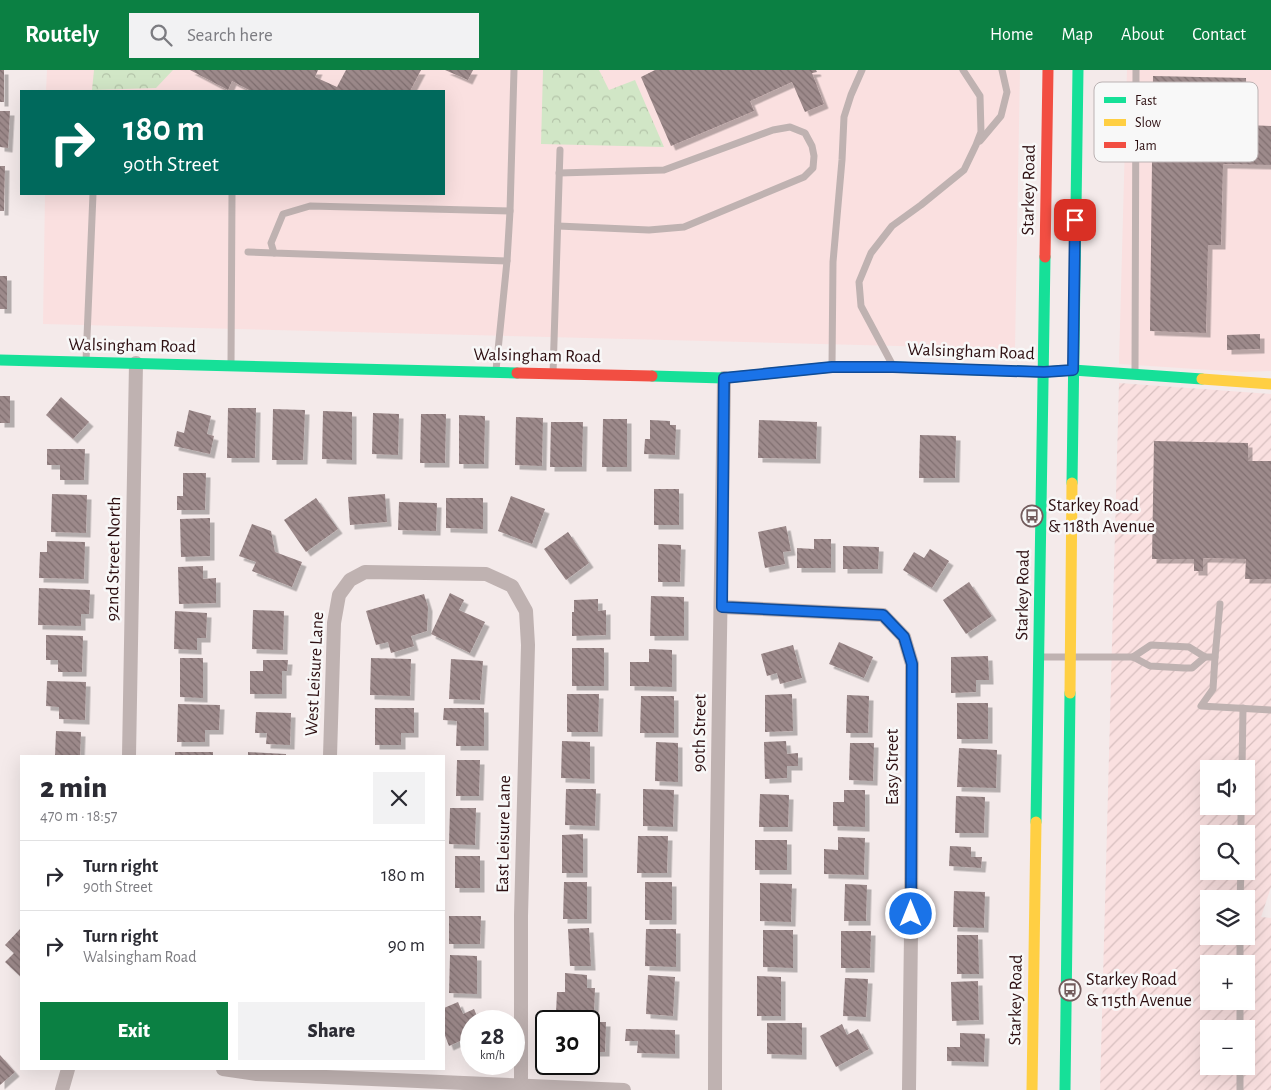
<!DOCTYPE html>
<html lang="en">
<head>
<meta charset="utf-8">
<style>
	body { margin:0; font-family:"Alegreya Sans",sans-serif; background:#f2f2f3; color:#2b2b33; height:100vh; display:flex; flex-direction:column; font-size:19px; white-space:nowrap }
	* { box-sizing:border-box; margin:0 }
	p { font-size:16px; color:#7c7c81 }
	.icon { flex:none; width:28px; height:28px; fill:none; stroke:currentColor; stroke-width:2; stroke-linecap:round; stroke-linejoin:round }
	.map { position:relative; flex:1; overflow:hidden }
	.panel { position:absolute; left:20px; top:685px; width:425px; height:315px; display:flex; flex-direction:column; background:#fff; border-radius:0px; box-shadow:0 5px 20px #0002 }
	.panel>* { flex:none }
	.guide { position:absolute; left:20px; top:20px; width:425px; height:105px; border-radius:0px; box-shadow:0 5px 20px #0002; background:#00695c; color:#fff; overflow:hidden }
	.controls { position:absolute; left:1200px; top:690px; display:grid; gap:10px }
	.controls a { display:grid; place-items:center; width:55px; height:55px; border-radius:0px; background:#fff; box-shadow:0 5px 20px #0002; font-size:25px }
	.speed { position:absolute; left:460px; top:940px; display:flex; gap:10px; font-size:25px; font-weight:700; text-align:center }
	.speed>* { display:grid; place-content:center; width:65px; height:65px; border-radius:50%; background:#fff; box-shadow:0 5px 20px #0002; line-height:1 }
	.speed small { font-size:12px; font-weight:400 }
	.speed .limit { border:2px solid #111; border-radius:8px; background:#fff; color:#111 }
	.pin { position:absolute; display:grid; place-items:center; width:42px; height:42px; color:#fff; margin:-21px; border-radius:10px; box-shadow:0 2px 8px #0006 }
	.me { position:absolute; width:55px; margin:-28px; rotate:0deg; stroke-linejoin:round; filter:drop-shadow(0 0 4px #0008) }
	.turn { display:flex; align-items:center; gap:18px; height:105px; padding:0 20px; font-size:22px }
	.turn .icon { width:65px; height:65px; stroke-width:2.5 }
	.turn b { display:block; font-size:35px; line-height:42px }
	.round { display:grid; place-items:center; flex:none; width:52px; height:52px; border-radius:0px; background:#f2f2f3 }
	.head { display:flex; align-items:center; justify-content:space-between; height:85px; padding:0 20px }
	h1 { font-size:30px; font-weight:800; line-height:38px }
	.cta { display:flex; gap:10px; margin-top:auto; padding:10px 20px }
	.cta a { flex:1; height:58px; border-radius:0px; background:#0b8043; color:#fff; font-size:20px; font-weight:800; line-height:58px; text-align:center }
	.cta a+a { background:#f2f2f3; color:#2b2b33 }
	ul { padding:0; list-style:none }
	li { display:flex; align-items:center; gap:15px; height:70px; padding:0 20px; border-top:1px solid #e1e1e2 }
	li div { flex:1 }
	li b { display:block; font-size:19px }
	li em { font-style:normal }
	header { display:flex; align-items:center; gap:30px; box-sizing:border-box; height:70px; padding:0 25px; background:#0b8043; color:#fff }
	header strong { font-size:24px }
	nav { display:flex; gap:28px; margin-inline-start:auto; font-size:18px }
	.search { width:350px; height:45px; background:#f2f2f3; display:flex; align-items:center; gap:12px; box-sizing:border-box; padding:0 18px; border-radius:0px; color:#7c7c81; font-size:19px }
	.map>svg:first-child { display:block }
</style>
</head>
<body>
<header>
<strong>Routely</strong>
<div class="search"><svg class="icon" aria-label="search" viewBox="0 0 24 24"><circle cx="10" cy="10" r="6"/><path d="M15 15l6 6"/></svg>Search here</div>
<nav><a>Home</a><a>Map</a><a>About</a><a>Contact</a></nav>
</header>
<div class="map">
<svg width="1271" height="1020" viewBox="0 0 1271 1020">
	<defs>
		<pattern id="industrial-furrows" width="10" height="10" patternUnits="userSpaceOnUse" patternTransform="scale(1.25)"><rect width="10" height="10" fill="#fae0e0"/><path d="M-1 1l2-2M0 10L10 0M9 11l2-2" fill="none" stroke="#d7bfbf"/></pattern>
		<pattern id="forest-crowns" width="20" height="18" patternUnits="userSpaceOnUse" patternTransform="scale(1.25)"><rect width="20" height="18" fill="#d1e6c6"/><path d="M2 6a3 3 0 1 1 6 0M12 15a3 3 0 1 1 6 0" fill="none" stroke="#b4c4a9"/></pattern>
		<pattern id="building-back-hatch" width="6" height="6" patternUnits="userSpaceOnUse" patternTransform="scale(1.25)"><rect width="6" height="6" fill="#9d8a8b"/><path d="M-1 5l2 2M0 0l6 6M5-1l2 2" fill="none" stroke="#806f70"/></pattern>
		<filter id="shadow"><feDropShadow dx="4.5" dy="4.5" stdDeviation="0" flood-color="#0004"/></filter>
	</defs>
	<rect width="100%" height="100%" fill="#f4eaea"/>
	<g fill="#fae0e0">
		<path d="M47,0H1020L1015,279L43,254L45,124H444V21H46Z"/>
		<path d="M1127,0H1271V301L1241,302L1119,294Z"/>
	</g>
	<path fill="url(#industrial-furrows)" fill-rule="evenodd" d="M1119,313L1271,324V817L1261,847L1271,848V1020H1100ZM1209,699H1246V736H1209ZM1209,764H1246V801H1209ZM1209,829H1246V866H1209ZM1209,894H1246V931H1209ZM1209,959H1246V996H1209Z"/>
	<g fill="url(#forest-crowns)">
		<path d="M94,0H173L156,18L92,20Z"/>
		<path d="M543,0H599L609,20L635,10L664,77L541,74Z"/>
	</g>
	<g fill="url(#building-back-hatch)" filter="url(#shadow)">
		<rect x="0" y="0" width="4" height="32"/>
		<path d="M190,0H318L315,7L337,17L346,0H421L410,21L395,20V21H251L232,11L228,20Z"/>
		<path d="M445,0H473L468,10Z"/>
		<path d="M655,0H816L817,2L812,3L824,34L805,42L792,12L750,31L754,41L671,76L641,7Z"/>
		<path d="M1153,6L1246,8L1247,55L1271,56V95L1223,94L1221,175H1208L1206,263L1150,261Z"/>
		<path d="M0,41H10L8,78L0,77Z"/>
		<path d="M0,96H5L4,141H0Z"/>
		<rect x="0" y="206" width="7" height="33"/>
		<path d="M1260,264V279L1227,280V265Z"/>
		<rect x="0" y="326" width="10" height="27"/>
		<path d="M61,327L89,352L73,369L46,345Z"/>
		<path d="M228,338H256L255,388H227Z"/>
		<path d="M273,339L305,340L303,390H272Z"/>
		<path d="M189,340L211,346L207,364L214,366L210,384L174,376L177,361L184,363Z"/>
		<path d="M323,341L352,342V390L322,389Z"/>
		<path d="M373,343L399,344L398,385L372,384Z"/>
		<path d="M421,344H446L445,393H420Z"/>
		<path d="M459,345L485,346L484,394H459Z"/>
		<path d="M516,347L543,348L542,396L515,395Z"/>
		<path d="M603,349H627V397H602Z"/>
		<path d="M650,350L670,351V355H676L675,385L644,384L645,369H650Z"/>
		<path d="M759,350L817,352L816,389L758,388Z"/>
		<path d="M551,352H583L582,397H550Z"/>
		<path d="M920,365L956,366L955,408H919Z"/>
		<path d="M1154,371L1248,373V391H1271V509H1245L1246,489L1203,488V501H1194V489H1152Z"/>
		<path d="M47,379H85L84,410H60V395H47Z"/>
		<path d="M183,403H206L205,440H177V426H183Z"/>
		<rect x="654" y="419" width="25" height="36"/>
		<path d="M52,424L87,425L86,463L51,462Z"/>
		<path d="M385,424L387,452L350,455L348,427Z"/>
		<path d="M511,426L545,439L532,474L498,461Z"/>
		<path d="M316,428L338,459L306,482L284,450Z"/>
		<path d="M446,428H483V459L446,458Z"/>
		<path d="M399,432L437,433L436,461L398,460Z"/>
		<path d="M210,448V486L181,487L180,449Z"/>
		<path d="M252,454L271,461L275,482L302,492L292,517L252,501L256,492L239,486Z"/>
		<path d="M786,456L791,481L783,482L785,494L765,498L758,462Z"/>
		<path d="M568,462L589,493L566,510L544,479Z"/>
		<path d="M814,469H831V498H797V478L814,479Z"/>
		<path d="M47,471L85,472L84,509L39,508L40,482H47Z"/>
		<path d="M658,474L681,475L680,512H658Z"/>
		<path d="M843,476L879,477L878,499H843Z"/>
		<path d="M930,479L949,491L932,518L903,500L914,482L924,488Z"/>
		<path d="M203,496V509L216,508V533L179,534L178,497Z"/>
		<path d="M969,512L992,546L966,564L943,530Z"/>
		<path d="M39,518L90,520L89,544H81V556L38,555Z"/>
		<path d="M450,523L464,530L459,540L485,552L470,583L431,564Z"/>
		<path d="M424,524L428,537L427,561L411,566L414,576L391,583L388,572L376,575L366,541Z"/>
		<path d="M651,526L684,527V566H650Z"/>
		<path d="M598,529V541L606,540V565L572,566V542H574V530Z"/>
		<path d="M253,540L284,541L283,580L252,579Z"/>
		<path d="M175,541L207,543L206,568H197V580L174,579Z"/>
		<path d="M46,565L83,566L82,602H58V590H46Z"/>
		<path d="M839,572L873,587L864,608L829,594Z"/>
		<path d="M793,575L802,608L780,614L777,603L767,606L761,584Z"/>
		<rect x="572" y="578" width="32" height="38"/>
		<path d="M649,579L672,580V617L630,616V592H649Z"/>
		<path d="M988,586L989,610H976V622L951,623V587Z"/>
		<path d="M180,588H203V628L180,627Z"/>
		<path d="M371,588L411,589L410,626L370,625Z"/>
		<path d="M451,589L483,591L480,630L449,629Z"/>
		<path d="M263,590H288L287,601H282V624H250V601H263Z"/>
		<path d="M47,611L86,612L85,650L59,649V637L46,636Z"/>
		<path d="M567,624H599L598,662H567Z"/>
		<path d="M792,624L793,661L765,662V625Z"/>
		<path d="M847,625L869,626L868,663H846Z"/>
		<path d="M641,626H674V663H640Z"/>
		<rect x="957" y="633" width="31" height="36"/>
		<path d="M178,634L220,635L219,660H205V672H177Z"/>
		<path d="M375,638H414V663H401V675H375Z"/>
		<path d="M444,638H484V676H456L457,651L443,650Z"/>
		<path d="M256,642L291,643L290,675L266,674L267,663H255Z"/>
		<path d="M56,661L81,662L80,686H55Z"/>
		<path d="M562,671L590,672V709L561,708Z"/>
		<path d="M786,671L787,684L798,683V696H787V708L765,709L764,672Z"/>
		<path d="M656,672L678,673V712L655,711Z"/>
		<path d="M850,673H874L873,711L849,710Z"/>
		<path d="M959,678L997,680L996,718L957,717Z"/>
		<rect x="175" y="682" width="38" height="4"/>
		<path d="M248,682L286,684V686H248Z"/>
		<path d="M457,690H480L479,726H456Z"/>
		<path d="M566,719H596L595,756L565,755Z"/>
		<path d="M643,719L674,720L673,757L643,756Z"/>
		<path d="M844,720H865V757L833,756V732H844Z"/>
		<path d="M760,724L789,725L788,757H759Z"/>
		<path d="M956,726L985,727L984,763H955Z"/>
		<path d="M450,738H476L475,775L449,774Z"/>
		<path d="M583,764V803H562V765Z"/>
		<path d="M638,766H668L667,803H637Z"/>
		<path d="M838,767L865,768L864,805L824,804V779L838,780Z"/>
		<rect x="755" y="770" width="32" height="30"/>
		<path d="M950,776L971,777V787H982L981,798L949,796Z"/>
		<rect x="455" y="786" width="25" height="32"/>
		<path d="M564,812H587V849H563Z"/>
		<rect x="645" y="812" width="27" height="38"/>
		<path d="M760,813L792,814L791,852L760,851Z"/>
		<path d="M845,814L867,815L866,851H844Z"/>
		<path d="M954,821L985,822L984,858L953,857Z"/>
		<path d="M449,846H481L480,874H449Z"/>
		<path d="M21,858V907L5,892L14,883L5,875Z"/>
		<path d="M589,858L591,896H570L568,859Z"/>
		<path d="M646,859H676V897L645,896Z"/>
		<path d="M763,860H793V898L763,897Z"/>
		<path d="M841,861H871L870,898H841Z"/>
		<path d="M957,865H978L979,904H957Z"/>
		<path d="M450,885L477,886V924L449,923Z"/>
		<path d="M565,903L587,905V918H595L594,943H556L557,922H565Z"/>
		<path d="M648,905L675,907L673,946L646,944Z"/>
		<path d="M757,906L781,907V946H757Z"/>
		<path d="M845,908L868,909L866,947L843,946Z"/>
		<path d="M978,911L979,950L952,951L951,912Z"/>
		<path d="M458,932L463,944L474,939L479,951H471V966L449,976L444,963V938Z"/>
		<path d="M589,952H606L605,982H589Z"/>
		<path d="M767,953H802V985L767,984Z"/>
		<path d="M842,954L847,965L858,959L869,979L836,997L820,966Z"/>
		<path d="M626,959L675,960V984L637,983L638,971H625Z"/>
		<path d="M960,963L985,964L984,992L947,991V977H960Z"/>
		<path d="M0,985L15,1002L0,1015Z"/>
	</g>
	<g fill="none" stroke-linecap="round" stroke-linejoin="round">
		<g stroke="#bfb2b1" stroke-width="7">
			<path d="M980,71L1001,46L1007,22L1002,0"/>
			<path d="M558,156L649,160L684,157L804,107L813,98L814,86L812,76L805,63L790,57L773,60L664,100L559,103"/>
			<path d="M248,182L274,183"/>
			<path d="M507,191L274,183L271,173L283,144L310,136L510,141"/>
			<path d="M86,291L93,124"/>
			<path d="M892,294L861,236L859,212L871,183L892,156L921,135L964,100L976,75L981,62L980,26L963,0"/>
			<path d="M231,295L232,124"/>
			<path d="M832,296L833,192L842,90L844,47L851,25L862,0"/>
			<path d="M496,300L507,191L510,141L514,0"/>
			<path d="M553,304L560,80"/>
			<path d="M1135,305L1136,0"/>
			<path d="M1040,587H1133L1150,596L1184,598H1192L1205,587"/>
			<path d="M1133,587L1151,575L1189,577L1205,587H1215L1213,619L1201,636L1271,640"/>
			<path d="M1215,587L1220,534"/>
			<path d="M1242,699L1243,638"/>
			<path d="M1241,764V736"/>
			<path d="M1240,829L1241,801"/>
			<path d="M1240,894V866"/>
			<path d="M1240,959V931"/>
			<path d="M1240,1020V996"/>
		</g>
		<g stroke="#bfb2b1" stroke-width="14">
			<path d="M722,537L883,545L904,567L912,594L911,863L909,1020"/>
			<path d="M129,686L136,293"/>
			<path d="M330,686L334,553L339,525L350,510L365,502L486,504L512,516L526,541L528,575L521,846V1016"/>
			<path d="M223,999L257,1004L624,1020"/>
			<path d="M62,1020L68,999"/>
			<path d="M715,1020C715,783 721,545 724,308"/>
		</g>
		<g stroke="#16e098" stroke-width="11">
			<path d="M0,290L517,303"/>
			<path d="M652,306L724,308L832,297H893L1044,302L1073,300L1202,309"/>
			<path d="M1072,413L1078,0"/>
			<path d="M1036,752L1045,187"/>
			<path d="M1065,1020L1070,623"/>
		</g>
		<g stroke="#ffcf43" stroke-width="11">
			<path d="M1202,309L1271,314"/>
			<path d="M1070,623L1072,413"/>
			<path d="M1032,1020L1036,752"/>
		</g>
		<g stroke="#f24e42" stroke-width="11">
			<path d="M1045,187L1048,0"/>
			<path d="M517,303L652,306"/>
		</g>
	</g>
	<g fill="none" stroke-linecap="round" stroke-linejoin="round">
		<g stroke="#114b97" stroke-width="12">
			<path id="route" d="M911,844L912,594L904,567L883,545L722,537L724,308L832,297H893L1044,302L1073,300L1075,150"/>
		</g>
		<use href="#route" stroke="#1a73e8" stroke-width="9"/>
	</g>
	<defs>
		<g id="bus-ring" transform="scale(1.125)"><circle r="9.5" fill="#f8f8f8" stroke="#735c5d" stroke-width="1.5"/><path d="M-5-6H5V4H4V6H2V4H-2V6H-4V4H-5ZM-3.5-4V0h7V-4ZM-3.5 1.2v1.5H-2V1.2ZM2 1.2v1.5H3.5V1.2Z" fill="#735c5d"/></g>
	</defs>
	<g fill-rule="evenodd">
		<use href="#bus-ring" x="1032" y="446"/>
		<use href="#bus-ring" x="1070" y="920"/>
	</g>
	<g text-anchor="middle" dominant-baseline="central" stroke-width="5" stroke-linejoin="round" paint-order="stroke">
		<g font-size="18" fill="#2d0f11" stroke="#f8f8f8">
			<text transform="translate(1029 120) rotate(-89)">Starkey Road</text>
			<text transform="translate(132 276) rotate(1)">Walsingham Road</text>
			<text transform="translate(971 282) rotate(2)">Walsingham Road</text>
			<text transform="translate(537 286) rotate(1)">Walsingham Road</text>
			<text transform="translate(114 489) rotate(-89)">92nd Street North</text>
			<text transform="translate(1023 525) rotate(-89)">Starkey Road</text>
			<text transform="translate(315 604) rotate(-87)">West Leisure Lane</text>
			<text transform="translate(700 663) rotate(-89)">90th Street</text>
			<text transform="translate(893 697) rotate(-90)">Easy Street</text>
			<text transform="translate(504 764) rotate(-89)">East Leisure Lane</text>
			<text transform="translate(1016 930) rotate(-89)">Starkey Road</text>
		</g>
		<g font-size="18" fill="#2d0f11" stroke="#f8f8f8" text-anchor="start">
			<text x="1048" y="436">Starkey Road<tspan x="1048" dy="21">&amp; 118th Avenue</tspan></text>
			<text x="1086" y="910">Starkey Road<tspan x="1086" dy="21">&amp; 115th Avenue</tspan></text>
		</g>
	</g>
	<rect x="1094" y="12" width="164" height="80" rx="8" fill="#f8f8f8" stroke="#bbb2b3" stroke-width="1"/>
	<rect x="1104" y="27" width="22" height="6" fill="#16e098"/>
	<rect x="1104" y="49" width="22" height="7" fill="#ffcf43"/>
	<rect x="1104" y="72" width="22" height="6" fill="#f24e42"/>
	<g font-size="14" fill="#2d0f11">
		<text x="1135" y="35">Fast</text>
		<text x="1135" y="57">Slow</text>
		<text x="1135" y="80">Jam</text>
	</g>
</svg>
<div class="controls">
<a><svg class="icon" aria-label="sound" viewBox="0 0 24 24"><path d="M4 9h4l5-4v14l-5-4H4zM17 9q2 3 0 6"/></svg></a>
<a><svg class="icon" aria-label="search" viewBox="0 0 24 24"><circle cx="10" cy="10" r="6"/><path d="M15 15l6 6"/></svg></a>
<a><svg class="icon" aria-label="layers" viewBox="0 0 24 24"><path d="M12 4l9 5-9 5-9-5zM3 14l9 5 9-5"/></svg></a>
<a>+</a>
<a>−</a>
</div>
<div class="speed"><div>28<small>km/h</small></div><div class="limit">30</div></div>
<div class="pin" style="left:1075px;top:150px;background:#d93025"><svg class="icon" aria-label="arrive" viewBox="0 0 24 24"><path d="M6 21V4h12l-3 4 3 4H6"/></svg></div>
<svg class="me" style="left:911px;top:844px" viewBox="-20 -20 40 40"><circle r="17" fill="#1a73e8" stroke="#fff" stroke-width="3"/><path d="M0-11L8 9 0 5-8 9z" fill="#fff"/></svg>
<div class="guide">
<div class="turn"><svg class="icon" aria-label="right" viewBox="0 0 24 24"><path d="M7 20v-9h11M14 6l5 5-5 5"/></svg><div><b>180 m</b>90th Street</div></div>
</div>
<section class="panel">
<div class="head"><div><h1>2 min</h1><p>470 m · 18:57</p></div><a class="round"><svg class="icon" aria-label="close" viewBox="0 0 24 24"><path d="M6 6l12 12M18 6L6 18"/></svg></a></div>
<ul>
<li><svg class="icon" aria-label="right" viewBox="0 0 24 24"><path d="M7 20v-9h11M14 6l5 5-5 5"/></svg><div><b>Turn right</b><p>90th Street</p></div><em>180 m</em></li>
<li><svg class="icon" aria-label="right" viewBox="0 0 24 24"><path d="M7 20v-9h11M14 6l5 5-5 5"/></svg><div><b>Turn right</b><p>Walsingham Road</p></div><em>90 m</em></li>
</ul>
<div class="cta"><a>Exit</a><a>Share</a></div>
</section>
</div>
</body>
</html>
